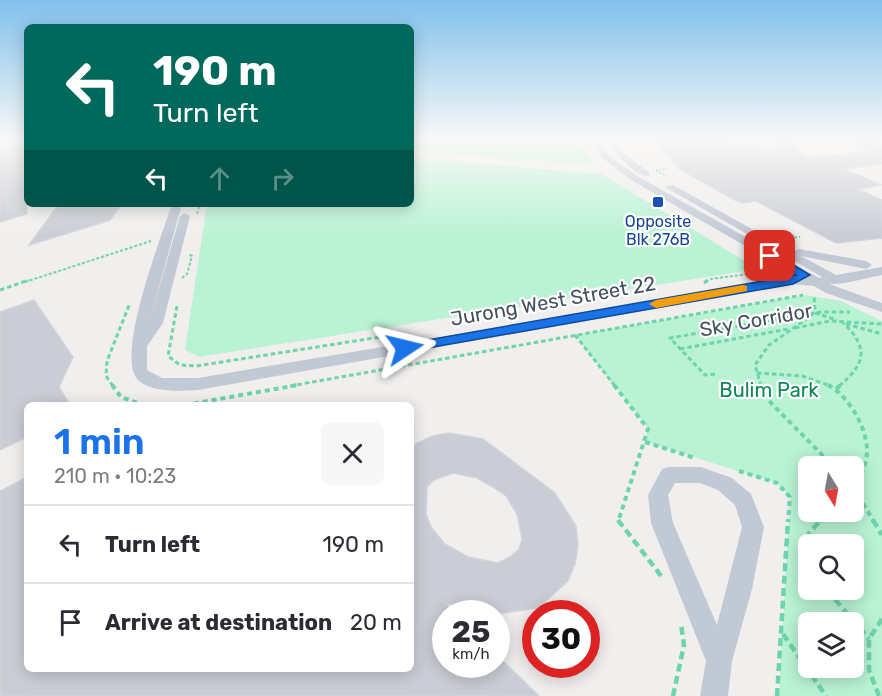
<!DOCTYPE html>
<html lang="en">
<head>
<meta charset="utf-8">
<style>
	body { margin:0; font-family:Rubik,sans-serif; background:#f7f7f7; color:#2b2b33; height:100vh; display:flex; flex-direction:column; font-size:22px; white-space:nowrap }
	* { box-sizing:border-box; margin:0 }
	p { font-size:20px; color:#7c7c81 }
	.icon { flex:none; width:33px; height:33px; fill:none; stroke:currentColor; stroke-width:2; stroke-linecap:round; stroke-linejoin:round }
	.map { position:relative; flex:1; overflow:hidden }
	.drawer { position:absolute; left:24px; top:402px; width:390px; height:270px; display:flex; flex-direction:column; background:#fff; border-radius:9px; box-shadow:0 3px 15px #0003 }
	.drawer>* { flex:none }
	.hud { position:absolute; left:24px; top:24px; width:390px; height:183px; border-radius:9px; box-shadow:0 3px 15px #0003; background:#00695c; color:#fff; overflow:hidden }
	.needle { width:39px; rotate:169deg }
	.fabs { position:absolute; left:798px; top:456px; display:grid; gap:12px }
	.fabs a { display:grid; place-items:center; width:66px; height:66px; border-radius:9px; background:#fff; box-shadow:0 3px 15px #0003; font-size:30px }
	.speed { position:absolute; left:432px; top:600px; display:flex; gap:12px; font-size:30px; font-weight:700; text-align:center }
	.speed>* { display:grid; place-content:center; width:78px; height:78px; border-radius:50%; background:#fff; box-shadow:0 3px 15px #0003; line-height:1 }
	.speed small { font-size:15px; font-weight:400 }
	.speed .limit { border:9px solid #d22; background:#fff; color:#111 }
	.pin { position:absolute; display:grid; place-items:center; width:51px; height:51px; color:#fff; margin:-26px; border-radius:12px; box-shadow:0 3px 9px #0006 }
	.me { position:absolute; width:66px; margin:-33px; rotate:80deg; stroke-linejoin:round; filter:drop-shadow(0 0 4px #0008) }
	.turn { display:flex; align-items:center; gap:21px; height:126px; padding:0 30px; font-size:27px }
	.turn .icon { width:78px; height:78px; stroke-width:2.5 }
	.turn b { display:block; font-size:42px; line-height:51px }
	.lanes { display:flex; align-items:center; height:57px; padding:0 30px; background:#0003; justify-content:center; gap:30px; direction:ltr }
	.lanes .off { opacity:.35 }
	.round { display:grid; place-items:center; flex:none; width:63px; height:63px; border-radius:9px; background:#f7f7f7 }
	.head { display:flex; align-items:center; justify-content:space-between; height:102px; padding:0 30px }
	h1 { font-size:36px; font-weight:600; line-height:45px; color:#1a73e8 }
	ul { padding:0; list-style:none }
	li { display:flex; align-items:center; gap:18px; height:78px; padding:0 30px; border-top:2px solid #e1e1e2 }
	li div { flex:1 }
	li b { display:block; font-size:22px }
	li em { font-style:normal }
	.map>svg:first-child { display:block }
</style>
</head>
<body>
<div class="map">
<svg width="882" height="696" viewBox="0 0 882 696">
	<rect width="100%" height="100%" fill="#f1efee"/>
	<g fill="#b9f3d4" fill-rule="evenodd">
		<path d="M411,139L576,141L595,165L411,151Z"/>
		<path d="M411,158L602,174L758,269L199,357L185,350L207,204H411Z"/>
		<path d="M806,295L841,301L882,321V696H779L790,497L777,483L645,442L648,429L575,335ZM854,466V512H808V466ZM854,544V590H808V544ZM854,622V668H808V622Z"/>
	</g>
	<g fill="#cacdd5" stroke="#d2d4db" stroke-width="1.5" fill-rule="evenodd">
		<path d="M654,139H726L729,148L780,150L773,139H790L804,158L872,151L842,139H882V164L844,169L882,185L858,189L882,200V238L836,243L756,201L743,203L735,200L679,169Z"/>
		<path d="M27,146V214L0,222V152Z"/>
		<path d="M59,204H122L110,220L29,245Z"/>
		<path d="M34,300L73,357L59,387L70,405H27V437L0,450V312Z"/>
		<path d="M449,433L483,439L555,493L576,526L578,545L575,564L568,581L538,608L496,614L446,603L456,614H446V664H496V654L539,696H0V491L27,477V669H411V446L433,436ZM453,473L477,478L493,487L506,496L517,514L522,539L519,549L510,557L498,563L468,557L445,544L431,527L426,514L427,487L434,480Z"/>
	</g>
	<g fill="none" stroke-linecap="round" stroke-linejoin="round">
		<g stroke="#6dd4ab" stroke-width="1.5" stroke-dasharray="2 1.5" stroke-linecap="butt">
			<path d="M559,139H572"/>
			<path d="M581,139L590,154"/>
			<path d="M738,146L758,148"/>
			<path d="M656,170L667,169"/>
			<path d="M656,171L669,177"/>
		</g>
		<g stroke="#6dd4ab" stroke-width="2" stroke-dasharray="3 2" stroke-linecap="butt">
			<path d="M197,214L200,204"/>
			<path d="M789,238L800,237"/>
			<path d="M182,278L187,274L192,256L188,254"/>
			<path d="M25,282L151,241"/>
			<path d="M706,282L710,279L757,273L762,266"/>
		</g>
		<g stroke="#6dd4ab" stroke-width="3" stroke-dasharray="4.5 3" stroke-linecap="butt">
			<path d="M704,283L708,280"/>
			<path d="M0,290L29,280"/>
			<path d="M177,306L168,356L180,365L196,366L393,335"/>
			<path d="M815,313L837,320"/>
			<path d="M846,324L882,334"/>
			<path d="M795,328L830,321L882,324"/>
			<path d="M575,335L615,386"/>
			<path d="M680,349L788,329"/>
			<path d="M757,373L802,376L831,386"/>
			<path d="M715,374L705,375L670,338L821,312H850"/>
			<path d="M113,386L106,376L107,361L130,303"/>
			<path d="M290,386L803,295"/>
			<path d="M761,386L755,365L769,345L811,316L815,310L814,295"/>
			<path d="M839,386C866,364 869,347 843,323"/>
		</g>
		<g stroke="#6dd4ab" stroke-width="4" stroke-dasharray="5 4" stroke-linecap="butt">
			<path d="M112,385L121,397L143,405"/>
			<path d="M614,385L648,429L618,522"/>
			<path d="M761,385L771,403L833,466"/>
			<path d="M828,385C849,396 868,429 867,453C866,466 860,478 854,489"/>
			<path d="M836,389L841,385"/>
			<path d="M185,405L298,385"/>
			<path d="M645,442L695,458"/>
			<path d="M739,471L777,483L790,497L788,522"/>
			<path d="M854,488L874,522"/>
			<path d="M820,522L829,512"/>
		</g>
		<g stroke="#6dd4ab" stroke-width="4.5" stroke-dasharray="8 4.5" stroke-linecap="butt">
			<path d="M618,520L662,577"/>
			<path d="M873,520L882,535"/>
			<path d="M808,552L809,533L821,520"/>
			<path d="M827,590L869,639"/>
			<path d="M783,634L826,696"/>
			<path d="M673,696L684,645L681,624"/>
			<path d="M777,696L788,520"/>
			<path d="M879,696L869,670V639L882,619"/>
		</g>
		<g fill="#c1c9d5" fill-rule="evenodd">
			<path d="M593,139H599L607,154L637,176L819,278L822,277L665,187L673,185L793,252L799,249L866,261L872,265L866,269L801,256L836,275L882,267V275C865,278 845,285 829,284L882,303V312L826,293L814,286L793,284L198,390C180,391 154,393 139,381C113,360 162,235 172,204H182L149,323L180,216L185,213L190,216L163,323L147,346V370L162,378H198L799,277L631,180L601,157Z"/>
			<path d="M609,139H615L623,153L649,172V176C634,177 613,151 609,139Z"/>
			<path d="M669,467H701L732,478L751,494L764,527L752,589L732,661L728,696H700L706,661L651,523L648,495L662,469ZM675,483H700L718,490L735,505L742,527L717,625L673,523L668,495Z"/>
		</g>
	</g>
	<linearGradient id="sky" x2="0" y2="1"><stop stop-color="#7fc0ed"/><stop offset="0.59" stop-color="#f9f8f7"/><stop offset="1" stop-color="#f9f8f7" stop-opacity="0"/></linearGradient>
	<rect width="882" height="236" fill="url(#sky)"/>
	<path fill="#1a73e8" stroke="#114b97" stroke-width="1.5" d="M766,253H774L810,275L793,284L405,352L398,348L405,344L796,275L766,258Z"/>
	<path fill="#f59e0b" d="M743,285L747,286V291L656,308L649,304L656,300Z"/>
	<rect fill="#1a4fb4" stroke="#fff" stroke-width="2" x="652" y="196" width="12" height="12" rx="3"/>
	<g text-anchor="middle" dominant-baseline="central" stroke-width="4.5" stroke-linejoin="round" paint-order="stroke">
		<g font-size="16" fill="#164399" stroke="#fff">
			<text x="658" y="221">Opposite<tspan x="658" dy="18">Blk 276B</tspan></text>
		</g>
		<g font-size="20" fill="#45505e" stroke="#fff">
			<text transform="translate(553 301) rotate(-10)">Jurong West Street 22</text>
			<text transform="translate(756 320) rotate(-10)">Sky Corridor</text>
		</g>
		<g font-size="20" fill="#0e8755" stroke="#fff">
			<text x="769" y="390">Bulim Park</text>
		</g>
	</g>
</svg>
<div class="fabs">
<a><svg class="needle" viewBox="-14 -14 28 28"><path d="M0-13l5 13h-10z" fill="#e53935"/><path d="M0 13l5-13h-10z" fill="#7c7c81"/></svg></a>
<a><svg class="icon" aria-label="search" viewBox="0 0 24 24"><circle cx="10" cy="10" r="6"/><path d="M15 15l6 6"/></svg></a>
<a><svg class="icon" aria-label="layers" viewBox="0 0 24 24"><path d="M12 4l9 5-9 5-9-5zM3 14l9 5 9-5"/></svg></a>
</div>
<div class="speed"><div>25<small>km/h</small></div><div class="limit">30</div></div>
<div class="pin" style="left:770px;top:256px;background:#d93025"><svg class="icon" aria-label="arrive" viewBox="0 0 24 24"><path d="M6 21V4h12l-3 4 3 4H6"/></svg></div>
<svg class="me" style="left:405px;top:348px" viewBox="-20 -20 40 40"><path d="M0-17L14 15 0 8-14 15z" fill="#1a73e8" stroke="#fff" stroke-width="4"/></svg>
<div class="hud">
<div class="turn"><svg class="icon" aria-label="left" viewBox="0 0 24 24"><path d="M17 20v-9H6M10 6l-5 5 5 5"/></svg><div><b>190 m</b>Turn left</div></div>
<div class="lanes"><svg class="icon" aria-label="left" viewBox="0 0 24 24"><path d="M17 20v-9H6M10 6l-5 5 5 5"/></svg><svg class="icon off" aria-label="ahead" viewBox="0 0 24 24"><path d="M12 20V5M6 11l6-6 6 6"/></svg><svg class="icon off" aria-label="right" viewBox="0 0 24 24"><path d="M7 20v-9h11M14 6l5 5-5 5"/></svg></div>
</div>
<section class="drawer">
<div class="head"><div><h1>1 min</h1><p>210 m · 10:23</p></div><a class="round"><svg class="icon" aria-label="close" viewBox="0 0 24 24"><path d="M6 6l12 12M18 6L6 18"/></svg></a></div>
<ul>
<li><svg class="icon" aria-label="left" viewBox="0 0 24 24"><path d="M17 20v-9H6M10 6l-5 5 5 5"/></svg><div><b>Turn left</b></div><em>190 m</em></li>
<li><svg class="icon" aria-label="arrive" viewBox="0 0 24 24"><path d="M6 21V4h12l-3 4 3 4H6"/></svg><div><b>Arrive at destination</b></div><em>20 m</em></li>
</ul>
</section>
</div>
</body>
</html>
